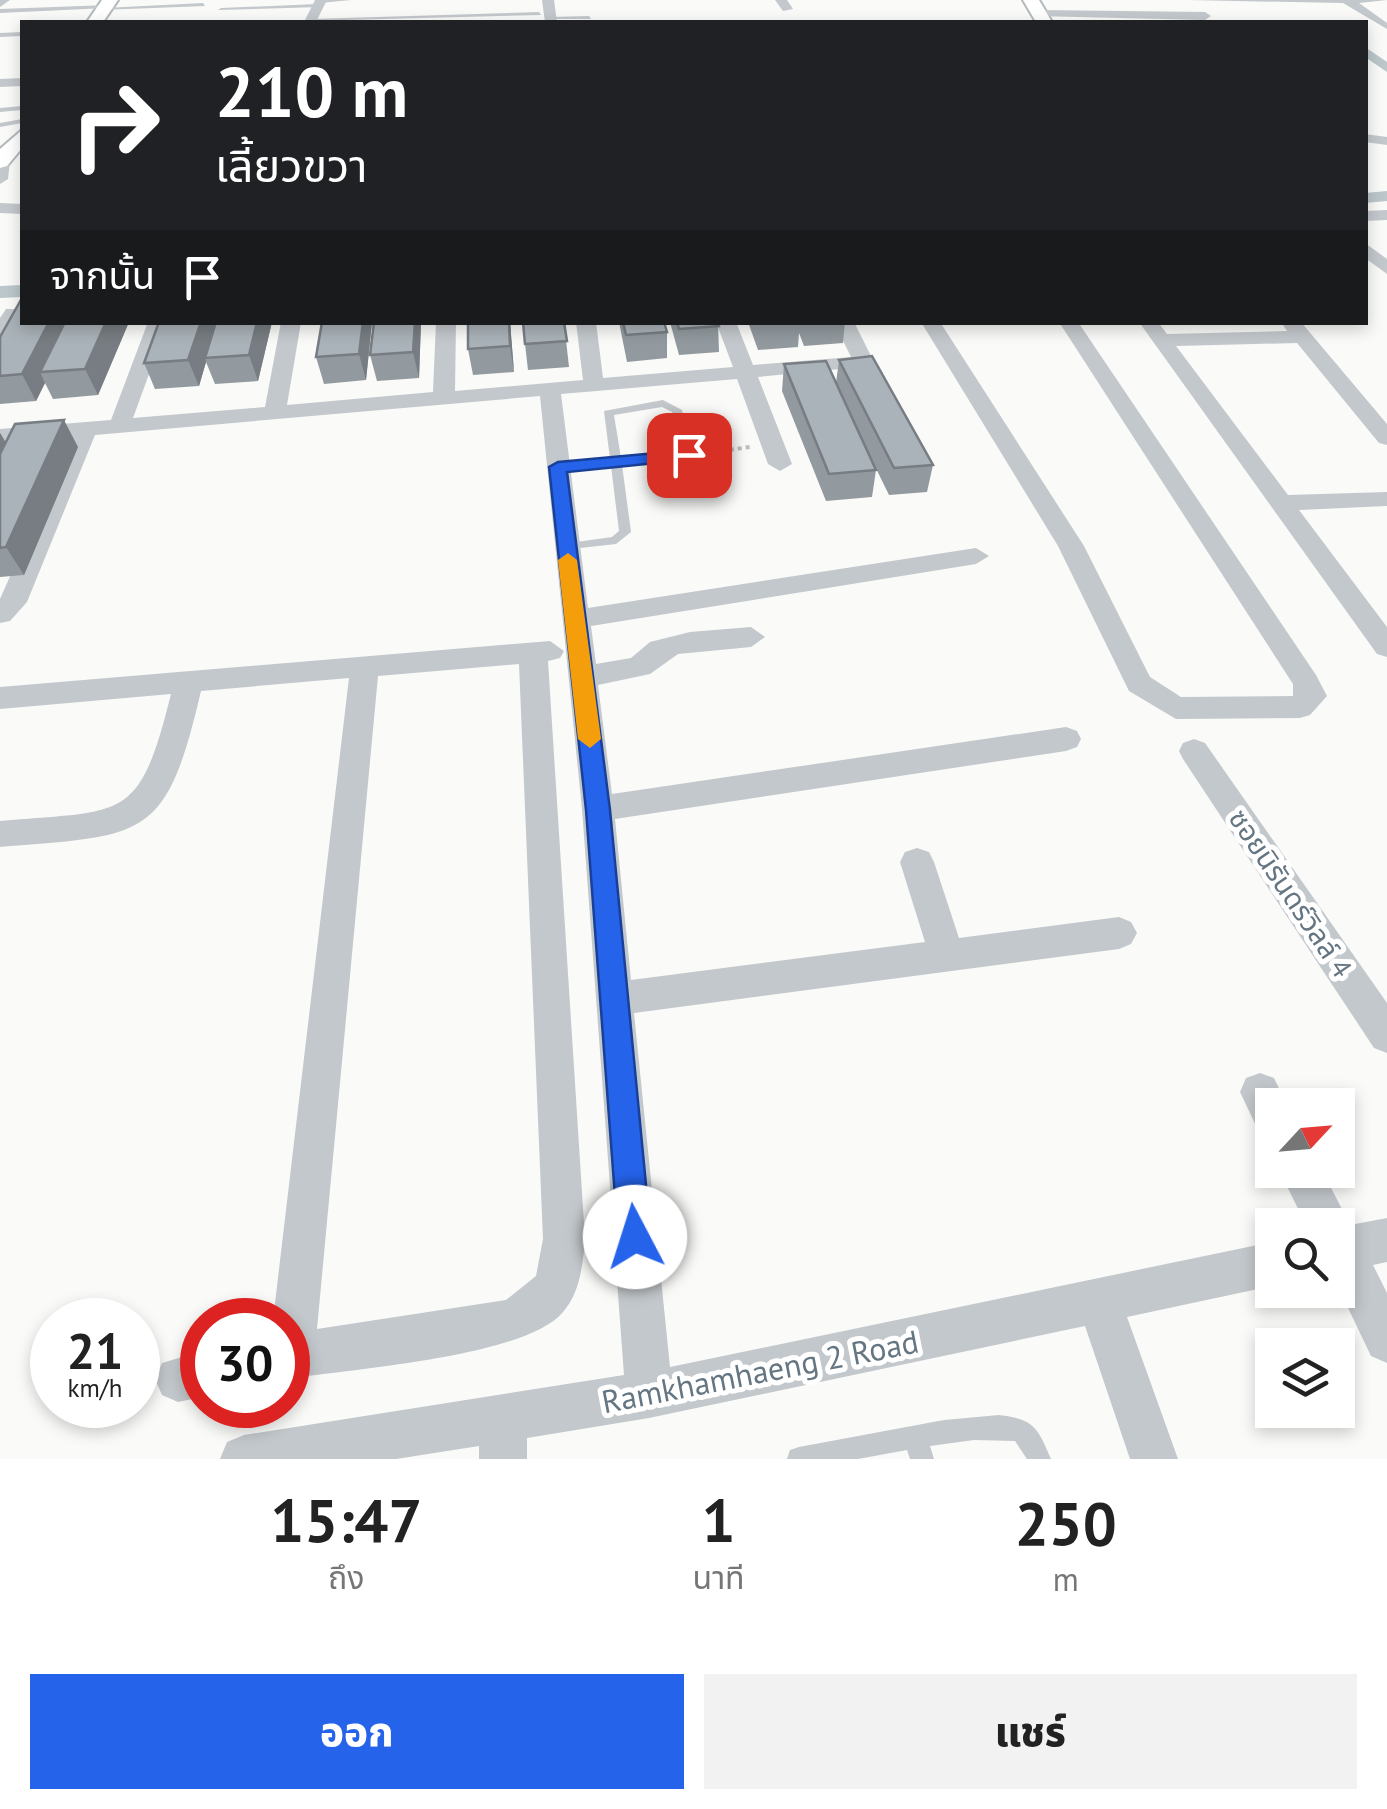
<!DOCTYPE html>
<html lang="th">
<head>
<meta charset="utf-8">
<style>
	body { margin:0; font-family:"PT Sans","Noto Sans Thai",sans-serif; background:#f2f2f2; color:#222; height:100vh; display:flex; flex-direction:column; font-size:38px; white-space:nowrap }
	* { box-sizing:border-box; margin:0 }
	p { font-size:32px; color:#767676 }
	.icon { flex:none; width:55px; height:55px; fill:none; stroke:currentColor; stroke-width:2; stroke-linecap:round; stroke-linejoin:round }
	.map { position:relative; height:1459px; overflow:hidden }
	.details { display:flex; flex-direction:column; background:#fff; flex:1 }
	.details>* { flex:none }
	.top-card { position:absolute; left:20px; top:20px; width:1348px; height:305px; border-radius:0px; box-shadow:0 5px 15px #0003; background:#202124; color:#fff; overflow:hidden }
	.needle { width:65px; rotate:64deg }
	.controls { position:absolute; left:1255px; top:1088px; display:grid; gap:20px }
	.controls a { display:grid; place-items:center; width:100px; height:100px; border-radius:0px; background:#fff; box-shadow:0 5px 15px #0003; font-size:50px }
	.speed { position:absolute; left:30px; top:1298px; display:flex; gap:20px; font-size:50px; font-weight:700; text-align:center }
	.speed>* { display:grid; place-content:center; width:130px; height:130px; border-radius:50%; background:#fff; box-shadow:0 5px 15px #0003; line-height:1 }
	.speed small { font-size:25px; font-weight:400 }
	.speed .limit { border:15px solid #d22; background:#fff; color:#111 }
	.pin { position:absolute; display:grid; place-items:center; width:85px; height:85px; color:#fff; margin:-42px; border-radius:20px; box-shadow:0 5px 15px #0006 }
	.me { position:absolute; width:110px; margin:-55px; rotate:355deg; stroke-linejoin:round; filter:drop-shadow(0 0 8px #0008) }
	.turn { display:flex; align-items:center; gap:35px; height:210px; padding:0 30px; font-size:45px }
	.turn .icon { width:130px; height:130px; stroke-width:2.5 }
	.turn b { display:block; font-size:70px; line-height:85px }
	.then { display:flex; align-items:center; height:95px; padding:0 30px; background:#0003; gap:20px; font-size:38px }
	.eta { display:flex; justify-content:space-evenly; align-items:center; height:170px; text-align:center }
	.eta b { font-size:60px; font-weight:800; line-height:70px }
	.action { display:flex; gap:20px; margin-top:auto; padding:20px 30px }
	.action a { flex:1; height:115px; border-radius:0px; background:#2563eb; color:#fff; font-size:40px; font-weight:800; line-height:115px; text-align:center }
	.action a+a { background:#f2f2f2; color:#222 }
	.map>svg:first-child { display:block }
</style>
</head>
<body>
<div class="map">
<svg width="1387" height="1459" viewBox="0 0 1387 1459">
	<rect width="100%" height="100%" fill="#fafaf8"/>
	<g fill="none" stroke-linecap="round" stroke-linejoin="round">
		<g fill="#bbc7cb" fill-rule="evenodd">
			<path d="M1365,47L1387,62V72L1365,57Z"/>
			<path d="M1387,191V201L1365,203V193Z"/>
			<path d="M22,285V297L0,298V286Z"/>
		</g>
		<g stroke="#b3babf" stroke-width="4">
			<g id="secondary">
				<path d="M102,0H118L103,22H87Z"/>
				<path d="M1023,0H1039L1052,22H1036Z"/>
				<path d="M22,130V148L7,166L0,168V149Z"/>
			</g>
		</g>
		<path stroke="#bbbfc2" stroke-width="4" stroke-dasharray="4 4" stroke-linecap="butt" d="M706,453L750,447"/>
		<g fill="#c3c8cc" fill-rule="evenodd">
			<path d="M318,0H351L320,3Z"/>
			<path d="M203,3L205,6L101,10L104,8Z"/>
			<path d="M318,4L320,7L218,10L221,8Z"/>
			<path d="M109,5L107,8L0,13V9Z"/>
			<path d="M539,12L541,15L308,21L311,19Z"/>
			<path d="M589,16L591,19H548L551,17Z"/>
			<path d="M22,32V36L0,37V33Z"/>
			<path d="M22,106V110L0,112V108Z"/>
			<path d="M22,119V123L0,127V123Z"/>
			<path d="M663,400L682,410L695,455L689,458L622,465L631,532L616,544L562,550V544L612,537L619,531L611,466L558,470L552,467L558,464L610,459L604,411ZM662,407L672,412L683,452L621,458L614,415Z"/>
			<path d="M999,1415C1034,1419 1038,1428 1051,1459H1027L1015,1441L974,1440L930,1446L934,1459H910L907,1450L858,1459H787L790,1450L799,1447L944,1420Z"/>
		</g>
		<g fill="#c3c8cc" fill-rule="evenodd">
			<path d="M0,0H10L0,7Z"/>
			<path d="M315,0H327L316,22H304Z"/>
			<path d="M542,0H554L557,22H545Z"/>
			<path d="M775,0H787L793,9L783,11Z"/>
			<path d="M1188,0H1387L1359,3L1387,23V29L1343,3Z"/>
			<path d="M1039,10L1205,12L1211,16L1205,20L1035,16Z"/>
			<path d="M22,78V86L0,87V79Z"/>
			<path d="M1365,134L1387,137V145L1365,142Z"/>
			<path d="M0,157L10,161L8,179L0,184Z"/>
			<path d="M0,203L22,204V214L0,213Z"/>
			<path d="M1387,210V220L1365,221V211Z"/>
			<path d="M1365,243L1387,259V274L1365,258Z"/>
			<path d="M6,309H20L22,313L7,339L0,341V318Z"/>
			<path d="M148,322H168L133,418L265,407L281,322H301L287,405L433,392L436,322H456L455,391L583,380L576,322H596L603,378L733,367L716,322H736L753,365L851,357L834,322H854L874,362L871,366L758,377L792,464L780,471L768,464L737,379L561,394L588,608L976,548L989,556L976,564L591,626L596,664L631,658L650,642L690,632L751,627L765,637L751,647L678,654L650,674L598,685L612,794L1066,727L1077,731L1081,739L1077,747L1066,751L615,819L631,980L925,942L900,862L905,852L917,848L929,852L934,862L959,938L1119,917L1131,922L1137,933L1131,944L1119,949L634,1013L670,1367L1272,1242V1286L1127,1317L1178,1459H1130L1085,1326L649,1418L527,1438V1459H479V1446L396,1459H220L227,1442L244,1435L624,1375L582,809L540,396L95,435L27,602L10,621L0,623V599L72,437L0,443V429L111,420Z"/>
			<path d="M921,322H940L1084,546L1150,677L1181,697L1293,696V684L1059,322H1078L1316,675L1327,696L1310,715L1300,718L1176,719L1129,691L1058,546Z"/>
			<path d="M1139,322H1158L1167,334L1287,331L1281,322H1301L1387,424V445L1379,443L1297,343L1176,346L1288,495L1387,492V506L1299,510L1387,627V657L1377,654Z"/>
			<path d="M550,641L564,651L560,658L548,661L585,1239C583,1264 580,1293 563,1312C526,1357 350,1369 288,1379V1320H273L349,678L201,691C166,841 146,835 0,847V821C125,810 139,823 171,694L0,709V687ZM519,664L543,1239L536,1276L506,1300L317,1329L378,676Z"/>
			<path d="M1194,739L1205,743L1387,1003V1053L1374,1048L1183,759L1179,751L1183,743Z"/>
			<path d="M1260,1073L1274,1078L1287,1105H1272V1136L1258,1130L1240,1092L1246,1078Z"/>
			<path d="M1279,1170H1322L1350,1225L1387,1218V1262L1373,1265L1387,1293V1363L1371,1356L1338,1287V1225H1306Z"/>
			<path d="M202,1351V1397L178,1402L162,1395L155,1379L162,1363Z"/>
		</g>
		<use href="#secondary" fill="#fff" fill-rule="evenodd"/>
	</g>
	<g fill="#929a9f">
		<path d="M22,322H129L98,395L53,399L45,383L36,401L0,404V337Z"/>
		<path d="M159,322H272L258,381L215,384L206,362L199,386L155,389L144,363Z"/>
		<path d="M372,322L366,380L324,384L316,357Z"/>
		<path d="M374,322H421L419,378L377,381L370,355Z"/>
		<path d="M468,322H510L514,372L473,375L468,349Z"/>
		<path d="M564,322L569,367L528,370L525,344Z"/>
		<path d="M619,322H664L667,332V358L627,362Z"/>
		<path d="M670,322H718L719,352L679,355Z"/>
		<path d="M748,322H845L843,343L804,346L799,333L798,347L758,350Z"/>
		<path d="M839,360L933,465L927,492L889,495L866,448L876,470L872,497L826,501L782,391L784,364L836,383Z"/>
		<path d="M0,433L6,443L78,447L24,575L0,577Z"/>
	</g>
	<g fill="#777d82">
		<path d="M49,322H75L40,372L45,383L36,401L22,374Z"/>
		<path d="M106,322H129L98,395L85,369Z"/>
		<path d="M201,322H218L205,358L206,362L199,386L188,360Z"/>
		<path d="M257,322H272L258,381L249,355Z"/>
		<path d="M363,322H372L366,380L359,354Z"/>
		<path d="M415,322H421L419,378L413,352Z"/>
		<path d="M509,322H510L514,372L510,346Z"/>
		<path d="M64,420L78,447L24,575L6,547Z"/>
		<path d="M0,433L12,453L0,478Z"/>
	</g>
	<g fill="#aab3b9" stroke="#777d82" stroke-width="2.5">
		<path d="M22,298V322H49L22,374L0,376V337Z"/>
		<path d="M65,322H106L85,369L40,372Z"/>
		<path d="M159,322H201L188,360L144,363Z"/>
		<path d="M216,322H257L249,355L205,358Z"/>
		<path d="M322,322H363L359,354L316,357Z"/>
		<path d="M374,322H415L413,352L370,355Z"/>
		<path d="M468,322H509L510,346L468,349Z"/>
		<path d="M523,322H564L567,341L525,344Z"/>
		<path d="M623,322H664L667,332L626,335Z"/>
		<path d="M677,322H718L719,326L679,329Z"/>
		<path d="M872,356L933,465L894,468L839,360Z"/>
		<path d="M826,361L876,470L829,474L784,364Z"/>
		<path d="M64,420L6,547L0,548V454L15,424Z"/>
	</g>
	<path fill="#2563eb" stroke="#184099" stroke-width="2.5" d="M689,450L698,455L695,459L567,472L610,810L651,1237L646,1248L635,1253L623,1248L618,1237L586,810L549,467L558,462Z"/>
	<path fill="#f59e0b" d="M568,553L577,560L601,739L590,748L578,739L558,560Z"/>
	<g text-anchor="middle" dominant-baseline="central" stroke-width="10" stroke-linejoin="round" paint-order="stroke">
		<g font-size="28" fill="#657683" stroke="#fff">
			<text transform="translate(1291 893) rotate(56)">ซอยนิรันดร์วิลล์ 4</text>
		</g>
		<g font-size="32" fill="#657683" stroke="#fff">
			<text transform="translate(760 1371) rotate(-11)">Ramkhamhaeng 2 Road</text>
		</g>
	</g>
</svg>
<div class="controls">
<a><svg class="needle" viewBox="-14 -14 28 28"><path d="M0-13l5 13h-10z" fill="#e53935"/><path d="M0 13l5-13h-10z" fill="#767676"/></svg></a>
<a><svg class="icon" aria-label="search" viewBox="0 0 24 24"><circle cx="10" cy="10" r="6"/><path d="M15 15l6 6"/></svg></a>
<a><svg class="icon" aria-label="layers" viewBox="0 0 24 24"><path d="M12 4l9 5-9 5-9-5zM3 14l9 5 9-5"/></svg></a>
</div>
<div class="speed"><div>21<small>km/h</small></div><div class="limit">30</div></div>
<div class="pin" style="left:689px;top:455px;background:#d93025"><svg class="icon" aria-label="arrive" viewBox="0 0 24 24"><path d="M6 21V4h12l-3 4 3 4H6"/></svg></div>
<svg class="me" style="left:635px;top:1237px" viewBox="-20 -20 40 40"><circle r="19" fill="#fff"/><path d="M0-13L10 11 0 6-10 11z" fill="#2563eb"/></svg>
<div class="top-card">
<div class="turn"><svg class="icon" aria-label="right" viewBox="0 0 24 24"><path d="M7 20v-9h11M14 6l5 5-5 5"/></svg><div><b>210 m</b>เลี้ยวขวา</div></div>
<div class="then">จากนั้น<svg class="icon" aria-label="arrive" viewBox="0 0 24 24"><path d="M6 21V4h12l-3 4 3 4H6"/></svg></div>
</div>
</div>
<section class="details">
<div class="eta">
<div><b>15:47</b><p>ถึง</p></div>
<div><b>1</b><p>นาที</p></div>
<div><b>250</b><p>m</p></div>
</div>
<div class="action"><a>ออก</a><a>แชร์</a></div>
</section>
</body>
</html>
